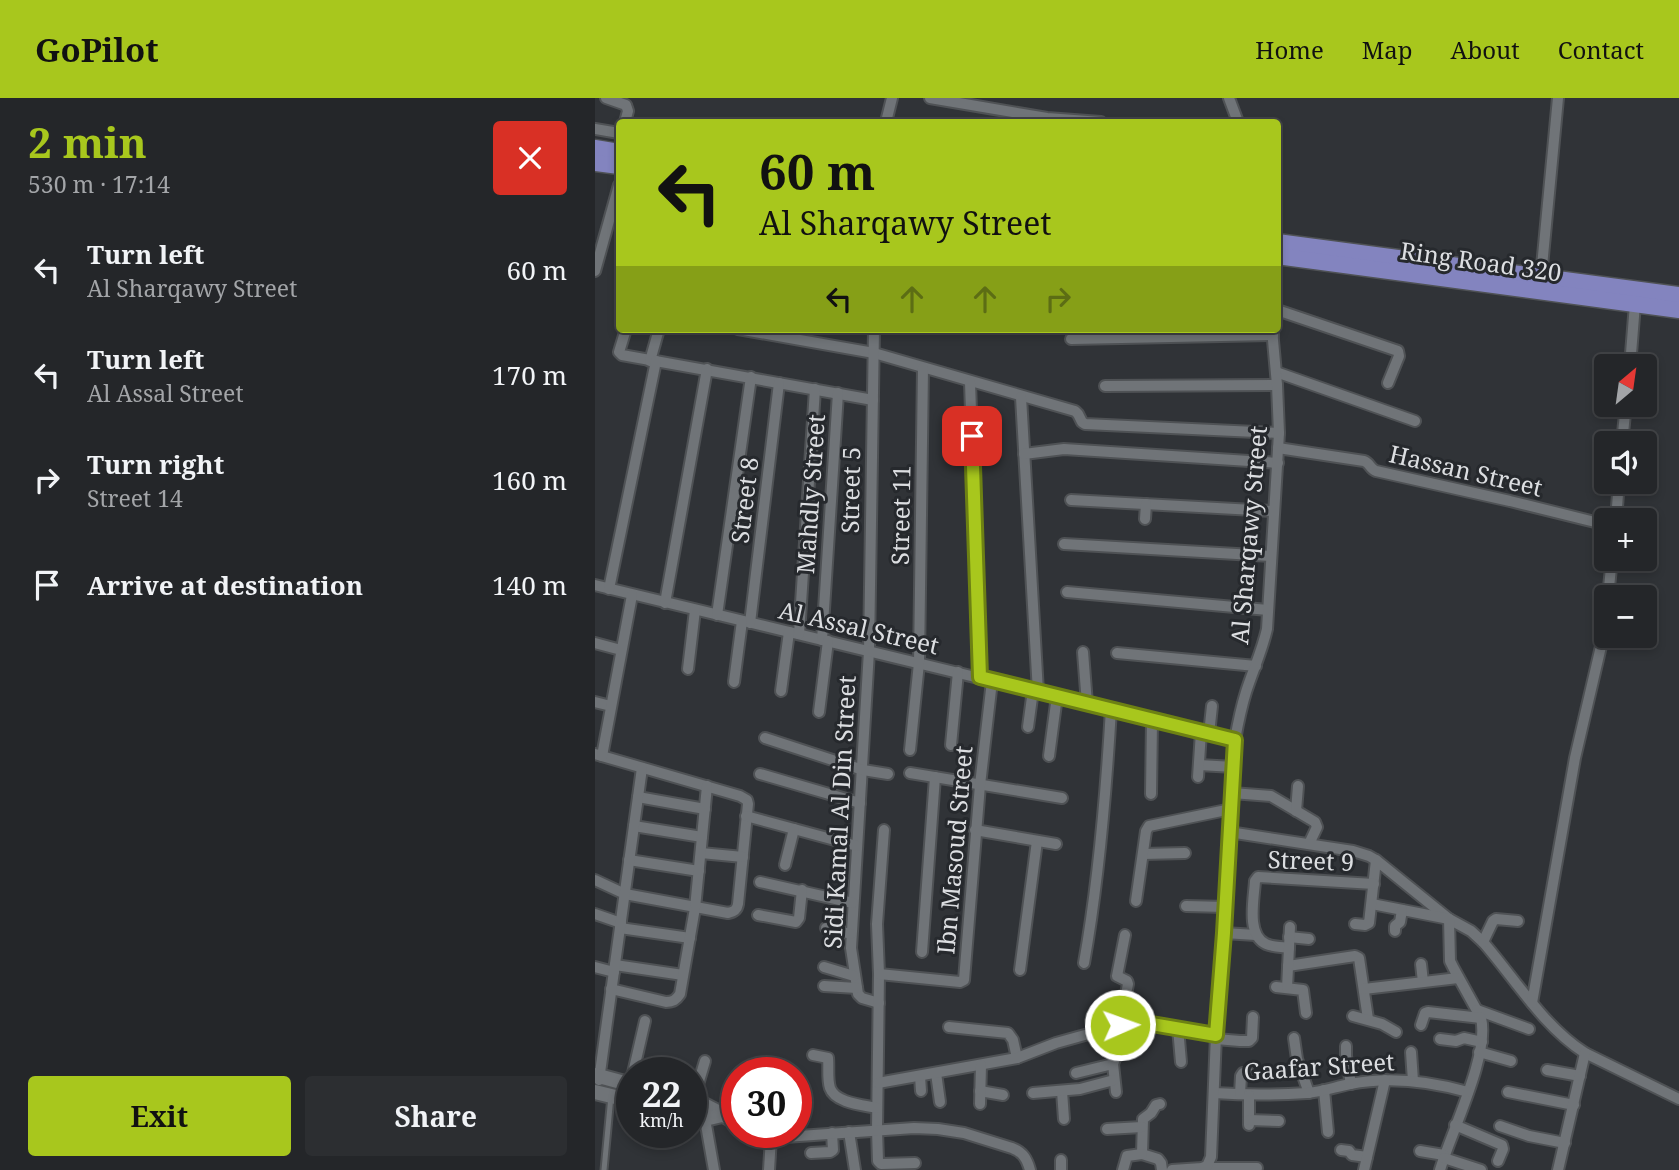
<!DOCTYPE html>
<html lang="en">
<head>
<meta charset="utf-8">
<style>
	body { margin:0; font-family:"Noto Serif",serif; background:#2c2e31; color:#f1f3f6; height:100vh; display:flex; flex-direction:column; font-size:26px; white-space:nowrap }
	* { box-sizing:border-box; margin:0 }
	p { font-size:23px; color:#a3a5a8 }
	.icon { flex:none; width:38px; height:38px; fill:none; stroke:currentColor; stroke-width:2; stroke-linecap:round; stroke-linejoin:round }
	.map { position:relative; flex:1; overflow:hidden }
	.side { display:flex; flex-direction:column; background:#242629; width:595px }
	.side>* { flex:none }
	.guide { position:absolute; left:21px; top:21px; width:665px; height:214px; border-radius:7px; box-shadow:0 4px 10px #0003,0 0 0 2px #414346; background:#a8c71d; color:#111; overflow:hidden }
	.needle { width:46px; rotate:29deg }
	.tools { position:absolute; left:999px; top:256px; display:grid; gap:14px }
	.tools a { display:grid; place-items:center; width:63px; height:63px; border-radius:7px; background:#242629; box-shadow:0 4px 10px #0003,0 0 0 2px #414346; font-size:35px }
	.speed { position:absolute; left:21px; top:959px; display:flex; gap:14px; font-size:35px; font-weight:700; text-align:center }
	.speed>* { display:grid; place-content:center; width:91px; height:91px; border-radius:50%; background:#242629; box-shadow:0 4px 10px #0003,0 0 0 2px #414346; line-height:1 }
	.speed small { font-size:18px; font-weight:400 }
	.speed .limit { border:10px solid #d22; background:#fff; color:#111 }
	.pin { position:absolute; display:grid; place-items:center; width:60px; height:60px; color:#fff; margin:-30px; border-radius:14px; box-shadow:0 4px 10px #0006 }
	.me { position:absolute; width:77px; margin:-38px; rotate:88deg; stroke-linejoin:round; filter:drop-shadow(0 0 5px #0008) }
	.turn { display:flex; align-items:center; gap:24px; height:147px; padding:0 28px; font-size:32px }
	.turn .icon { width:91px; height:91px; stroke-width:2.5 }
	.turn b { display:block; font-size:49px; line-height:60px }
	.lanes { display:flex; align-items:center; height:66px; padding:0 28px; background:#0003; justify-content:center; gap:35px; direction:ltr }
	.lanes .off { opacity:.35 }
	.round { display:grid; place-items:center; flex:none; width:74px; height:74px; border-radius:7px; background:#2c2e31 }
	.headline { display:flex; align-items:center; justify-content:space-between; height:119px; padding:0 28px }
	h1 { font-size:42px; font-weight:700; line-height:52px; color:#a8c71d }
	.action { display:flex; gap:14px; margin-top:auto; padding:14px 28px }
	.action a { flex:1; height:80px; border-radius:7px; background:#a8c71d; color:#111; font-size:28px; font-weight:700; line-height:80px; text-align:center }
	.action a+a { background:#2c2e31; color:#f1f3f6 }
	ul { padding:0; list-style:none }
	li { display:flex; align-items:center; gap:21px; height:105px; padding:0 28px }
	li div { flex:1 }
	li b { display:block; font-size:26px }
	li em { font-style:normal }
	header { display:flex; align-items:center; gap:42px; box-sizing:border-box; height:98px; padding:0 35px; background:#a8c71d; color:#111 }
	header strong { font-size:33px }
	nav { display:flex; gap:38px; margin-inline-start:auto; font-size:24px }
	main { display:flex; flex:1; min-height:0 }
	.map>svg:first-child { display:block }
</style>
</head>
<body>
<header>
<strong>GoPilot</strong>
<nav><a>Home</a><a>Map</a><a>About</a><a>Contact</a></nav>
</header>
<main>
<section class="side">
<div class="headline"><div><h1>2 min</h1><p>530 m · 17:14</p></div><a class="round" style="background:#d93025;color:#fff"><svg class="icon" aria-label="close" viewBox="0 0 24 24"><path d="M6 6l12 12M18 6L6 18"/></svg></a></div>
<ul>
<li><svg class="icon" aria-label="left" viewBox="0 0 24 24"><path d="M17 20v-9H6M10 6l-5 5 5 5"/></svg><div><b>Turn left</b><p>Al Sharqawy Street</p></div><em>60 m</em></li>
<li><svg class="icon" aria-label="left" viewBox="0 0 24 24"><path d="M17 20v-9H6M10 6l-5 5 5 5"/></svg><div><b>Turn left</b><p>Al Assal Street</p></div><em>170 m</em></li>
<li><svg class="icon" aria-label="right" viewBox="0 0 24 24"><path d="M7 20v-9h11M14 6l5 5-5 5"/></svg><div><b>Turn right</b><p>Street 14</p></div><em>160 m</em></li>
<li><svg class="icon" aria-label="arrive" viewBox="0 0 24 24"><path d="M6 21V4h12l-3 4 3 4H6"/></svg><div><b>Arrive at destination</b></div><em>140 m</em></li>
</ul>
<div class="action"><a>Exit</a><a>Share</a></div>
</section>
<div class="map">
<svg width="1084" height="1072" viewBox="0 0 1084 1072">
	<rect width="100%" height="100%" fill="#303337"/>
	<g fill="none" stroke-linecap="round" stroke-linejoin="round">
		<g stroke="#4f5255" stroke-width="9">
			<path id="lane" d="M9,1072L16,998"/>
		</g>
		<g stroke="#4f5255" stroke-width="14">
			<g id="street">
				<path d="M11,0L31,7L33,13L30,24"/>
				<path d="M335,0L452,20L506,24"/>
				<path d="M634,0L643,24"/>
				<path d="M291,24L297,0"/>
				<path d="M0,31L24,35"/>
				<path d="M0,173L24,87"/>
				<path d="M946,179L963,0"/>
				<path d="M682,212L803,253L804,258L793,285"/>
				<path d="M31,231L24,254L27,257L278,302"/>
				<path d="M143,231L279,255L480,313L483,316L487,324L490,326L684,335"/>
				<path d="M279,231L274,553L256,850L263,896L267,900L284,905"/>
				<path d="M476,241L678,237"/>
				<path d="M55,263L64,231"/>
				<path d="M1035,268L1040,206"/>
				<path d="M681,274L820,323"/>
				<path d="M375,284L385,579"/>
				<path d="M510,288L682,287"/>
				<path d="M426,299L443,594"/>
				<path d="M1027,345L1031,306"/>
				<path d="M683,350L769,363C775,365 775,371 781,373L915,403L1012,427"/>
				<path d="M429,356L469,351L683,365"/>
				<path d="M476,402L678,413"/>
				<path d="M550,421L551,406"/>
				<path d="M1021,422L1024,383"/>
				<path d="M469,446L676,458"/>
				<path d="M0,487L640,642"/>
				<path d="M14,491L61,263"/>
				<path d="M472,494L673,512"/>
				<path d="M1013,499L1017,460"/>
				<path d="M70,505L112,271"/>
				<path d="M122,517L156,279"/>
				<path d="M155,525L184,285"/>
				<path d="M204,536L220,291"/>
				<path d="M227,542L243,295"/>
				<path d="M0,545L26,552"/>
				<path d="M488,554L492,606"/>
				<path d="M522,555L661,568"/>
				<path d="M93,571L100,512"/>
				<path d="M139,584L147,523"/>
				<path d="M186,593L194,534"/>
				<path d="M0,604L16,608"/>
				<path d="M224,614L233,543"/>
				<path d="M433,629L438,592"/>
				<path d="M614,636L617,608"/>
				<path d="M170,640L268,672L293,676"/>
				<path d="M356,647L363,574"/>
				<path d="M315,652L324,565L328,270"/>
				<path d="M0,656L145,698L152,702L153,706L143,806C142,812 139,814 133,815L30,796L0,782"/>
				<path d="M7,658L37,497"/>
				<path d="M454,658L462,598"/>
				<path d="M604,667L639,669"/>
				<path d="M315,675L467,700"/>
				<path d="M165,676L265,705"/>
				<path d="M603,679L606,634"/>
				<path d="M637,695L676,698L720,724L722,729L714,746"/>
				<path d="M556,696L557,622"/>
				<path d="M43,699L110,711"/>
				<path d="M701,713L703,688"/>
				<path d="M151,718L262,748"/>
				<path d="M39,728L107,739"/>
				<path d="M289,732L282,826L284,876L282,1032L283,1063L286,1066L320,1065"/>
				<path d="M380,732L461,746"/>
				<path d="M634,734L758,753L774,758L781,762L854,821L876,833L888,844C921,882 948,928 990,955L1084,1001"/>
				<path d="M106,755L148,759"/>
				<path d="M548,756L590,755"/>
				<path d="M34,762L104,773"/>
				<path d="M190,767L199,731"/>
				<path d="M165,784L258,805"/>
				<path d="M541,803L551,733L554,728L636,711"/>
				<path d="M777,806L854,821L855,863L859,871L886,920C895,957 856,1034 845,1072"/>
				<path d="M591,808L631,809"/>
				<path d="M0,816L26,825"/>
				<path d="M163,817L201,824L204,820L207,792"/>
				<path d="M760,826L770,827L774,825L781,762"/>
				<path d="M25,830L95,840"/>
				<path d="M231,830L256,836"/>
				<path d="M800,833V828L805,824L807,812"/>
				<path d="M629,835L661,837"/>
				<path d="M694,839L714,841"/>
				<path d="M888,844L898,823L901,821L923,823"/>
				<path d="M694,850C687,849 678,849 671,846C651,837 659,801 660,783L663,779L779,786"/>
				<path d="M327,854L340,679"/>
				<path d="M489,865C504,781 511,697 516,611"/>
				<path d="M826,866L828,884"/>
				<path d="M20,867L88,877"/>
				<path d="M693,868L760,858L764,860L773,921"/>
				<path d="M0,869L19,874"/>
				<path d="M229,869L259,878"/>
				<path d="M425,872L442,743"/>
				<path d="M284,876L365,884L369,882L385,687L397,583"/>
				<path d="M229,888L262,890"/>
				<path d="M681,889L708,892L711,915"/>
				<path d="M692,890L695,829"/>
				<path d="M16,891L71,904C78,904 81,902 85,896L100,810L112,688"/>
				<path d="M769,891L863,880"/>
				<path d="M937,905L980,660L1007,544L1012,510"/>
				<path d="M882,912L934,931"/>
				<path d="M758,918L787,926L801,934"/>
				<path d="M525,927L533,886L532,883L522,878L530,837"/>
				<path d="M826,927L830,915L833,914L886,920"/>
				<path d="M354,929L413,935L418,942L422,960"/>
				<path d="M583,930L586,964"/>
				<path d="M699,940L702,961L714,995"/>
				<path d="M621,941L645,943H654L657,940L658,919"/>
				<path d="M845,941L861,943L869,940L887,944"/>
				<path d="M751,948V958L756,986"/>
				<path d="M816,954L818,983"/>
				<path d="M884,954L916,963"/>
				<path d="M218,957L233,960C234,970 232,981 235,990C240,1005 268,1007 282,1010"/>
				<path d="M952,972L985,978"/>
				<path d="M38,975L50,923"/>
				<path d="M156,975L158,972"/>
				<path d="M341,975L345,1004"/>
				<path d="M481,975L518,966"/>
				<path d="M325,978L326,993"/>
				<path d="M4,982L47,670"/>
				<path d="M283,985L422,960L461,945L533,925H557L621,937"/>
				<path d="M729,992L733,1034"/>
				<path d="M385,993L408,997"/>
				<path d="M467,993L469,1021"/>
				<path d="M521,994L518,966L533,925"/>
				<path d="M913,994L979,1007"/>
				<path d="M438,995L485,991L519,982"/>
				<path d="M619,995C650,997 681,997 712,995C726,994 740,989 755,986C795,978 834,983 873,994"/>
				<path d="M645,996L646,978L648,975H654"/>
				<path d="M654,997V1027"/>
				<path d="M98,1003L110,963"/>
				<path d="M385,1006L386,967"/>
				<path d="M565,1006L561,1007L556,1015L548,1021L547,1056L563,1061L566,1065L567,1072"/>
				<path d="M134,1020L142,1005"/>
				<path d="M110,1021L119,1072"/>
				<path d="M654,1022L684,1023"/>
				<path d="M860,1027L907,1047L908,1051L903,1063"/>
				<path d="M905,1028L934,1038L970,1045"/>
				<path d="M512,1031L547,1029"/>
				<path d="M254,1034L260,1072"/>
				<path d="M746,1052L754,1053L757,1057L772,1059"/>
				<path d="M825,1053L849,1057"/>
				<path d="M216,1055L235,1054L238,1052L237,1035"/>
				<path d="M849,1060L886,1072"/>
				<path d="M466,1062V1072"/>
				<path d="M607,1070H662"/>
				<path d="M174,1072L176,1039H190L319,1030L343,1031L369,1035L417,1050C428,1054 432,1061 435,1072"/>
				<path d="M528,1072L532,1058L547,1056"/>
				<path d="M577,1072L607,1070L612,1068L616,1059L621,937L629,835L640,642C643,625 646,610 651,594C658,572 667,553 672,531L684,335L682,287L677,231"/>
				<path d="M769,1072L790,982"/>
				<path d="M963,1072L990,955"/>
			</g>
		</g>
		<g stroke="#4f5255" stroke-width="18">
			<g id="secondary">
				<path d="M0,977L37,987"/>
				<path d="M0,994L37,1003"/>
				<path d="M96,1003L109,1007L142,1024"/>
				<path d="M96,1018L110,1021L127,1017"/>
				<path d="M163,1034L176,1039"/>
			</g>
		</g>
		<g stroke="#4f5255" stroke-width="19">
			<g id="primary">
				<path d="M0,50L24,54"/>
				<path d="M0,65L24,68"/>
				<path d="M682,144L1084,197"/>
				<path d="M682,158L1084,212"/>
			</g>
		</g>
		<use href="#lane" stroke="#707478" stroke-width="5"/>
		<use href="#street" stroke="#707478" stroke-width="10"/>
		<use href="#secondary" stroke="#707478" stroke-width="14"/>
		<use href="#primary" stroke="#8384bf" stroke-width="16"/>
	</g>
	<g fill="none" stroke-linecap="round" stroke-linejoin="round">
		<g stroke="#6d8113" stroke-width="18">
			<path id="route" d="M377,338L385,579L640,642L629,835L621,937L545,924L525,927"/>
		</g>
		<use href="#route" stroke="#a8c71d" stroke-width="12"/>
	</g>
	<g text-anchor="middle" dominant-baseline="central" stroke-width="6" stroke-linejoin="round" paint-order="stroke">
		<g font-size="24" fill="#dcdee1" stroke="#26292d">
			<text transform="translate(886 163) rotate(8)">Ring Road 320</text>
			<text transform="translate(871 372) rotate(13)">Hassan Street</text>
			<text transform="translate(255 392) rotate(-89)">Street 5</text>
			<text transform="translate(215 396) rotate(-86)">Mahdly Street</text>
			<text transform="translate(149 402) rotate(-83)">Street 8</text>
			<text transform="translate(305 417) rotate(-89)">Street 11</text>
			<text transform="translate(653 437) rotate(-85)">Al Sharqawy Street</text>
			<text transform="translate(264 529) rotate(13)">Al Assal Street</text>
			<text transform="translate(244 714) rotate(-87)">Sidi Kamal Al Din Street</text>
			<text transform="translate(359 752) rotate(-85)">Ibn Masoud Street</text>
			<text transform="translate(716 762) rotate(2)">Street 9</text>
			<text transform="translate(724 968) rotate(-4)">Gaafar Street</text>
		</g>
	</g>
</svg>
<div class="tools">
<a><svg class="needle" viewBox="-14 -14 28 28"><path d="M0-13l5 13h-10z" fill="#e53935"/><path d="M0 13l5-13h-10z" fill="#a3a5a8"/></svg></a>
<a><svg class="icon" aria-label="sound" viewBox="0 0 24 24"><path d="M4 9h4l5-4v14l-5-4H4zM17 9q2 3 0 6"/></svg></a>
<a>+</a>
<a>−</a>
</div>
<div class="speed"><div>22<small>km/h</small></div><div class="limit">30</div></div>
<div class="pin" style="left:377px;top:338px;background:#d93025"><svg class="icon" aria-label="arrive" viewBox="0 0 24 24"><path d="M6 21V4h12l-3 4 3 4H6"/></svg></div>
<svg class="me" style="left:525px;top:927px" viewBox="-20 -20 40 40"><circle r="17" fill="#a8c71d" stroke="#fff" stroke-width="3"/><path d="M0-11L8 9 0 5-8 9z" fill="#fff"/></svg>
<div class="guide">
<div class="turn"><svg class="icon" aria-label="left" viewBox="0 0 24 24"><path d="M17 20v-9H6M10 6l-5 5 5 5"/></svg><div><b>60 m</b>Al Sharqawy Street</div></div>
<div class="lanes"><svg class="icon" aria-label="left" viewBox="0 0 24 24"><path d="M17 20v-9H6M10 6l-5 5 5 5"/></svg><svg class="icon off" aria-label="ahead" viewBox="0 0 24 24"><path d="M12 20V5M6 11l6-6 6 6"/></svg><svg class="icon off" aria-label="ahead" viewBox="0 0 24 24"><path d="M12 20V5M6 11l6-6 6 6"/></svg><svg class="icon off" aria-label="right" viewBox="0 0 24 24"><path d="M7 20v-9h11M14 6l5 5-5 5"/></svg></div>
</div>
</div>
</main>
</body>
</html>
